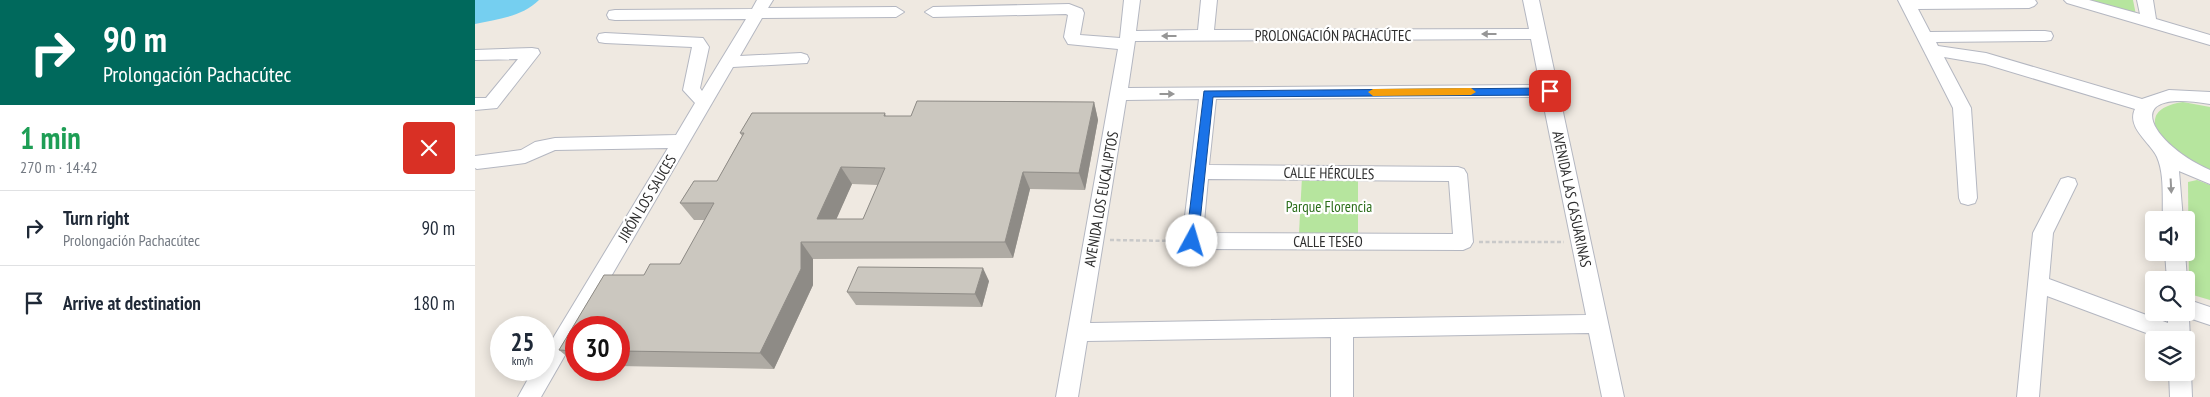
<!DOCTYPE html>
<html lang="en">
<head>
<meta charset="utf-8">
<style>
	body { margin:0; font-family:"PT Sans Narrow",sans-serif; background:#f6f6f7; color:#1f2937; height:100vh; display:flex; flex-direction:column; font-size:19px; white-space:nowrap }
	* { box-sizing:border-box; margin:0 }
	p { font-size:16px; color:#747a83 }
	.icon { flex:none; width:28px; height:28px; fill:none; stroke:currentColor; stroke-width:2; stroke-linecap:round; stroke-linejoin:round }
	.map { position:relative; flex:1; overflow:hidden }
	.side { display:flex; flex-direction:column; background:#fff; width:475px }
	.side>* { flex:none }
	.hud { background:#00695c; color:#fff; overflow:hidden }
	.fabs { position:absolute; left:1670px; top:211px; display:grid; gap:10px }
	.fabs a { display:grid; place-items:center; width:50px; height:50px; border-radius:5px; background:#fff; box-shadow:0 2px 12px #0003; font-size:25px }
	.speed { position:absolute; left:15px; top:316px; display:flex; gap:10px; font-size:25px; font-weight:700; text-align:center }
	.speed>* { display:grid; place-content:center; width:65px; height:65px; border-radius:50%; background:#fff; box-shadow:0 2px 12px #0003; line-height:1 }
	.speed small { font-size:12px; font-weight:400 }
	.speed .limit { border:8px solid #d22; background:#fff; color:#111 }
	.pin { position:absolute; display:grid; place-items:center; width:42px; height:42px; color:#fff; margin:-21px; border-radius:10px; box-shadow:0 2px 8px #0006 }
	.me { position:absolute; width:55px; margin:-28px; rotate:6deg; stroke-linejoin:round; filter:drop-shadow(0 0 4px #0008) }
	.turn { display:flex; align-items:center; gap:18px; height:105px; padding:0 20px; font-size:22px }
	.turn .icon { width:65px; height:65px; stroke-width:2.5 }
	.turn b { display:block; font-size:35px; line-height:42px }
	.round { display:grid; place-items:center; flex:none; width:52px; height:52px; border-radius:5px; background:#f6f6f7 }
	.summary { display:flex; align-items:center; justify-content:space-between; height:85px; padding:0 20px }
	h1 { font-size:30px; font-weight:700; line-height:38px; color:#1e9e55 }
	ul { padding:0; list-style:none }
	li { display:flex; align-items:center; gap:15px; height:75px; padding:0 20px; border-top:1px solid #e0e1e3 }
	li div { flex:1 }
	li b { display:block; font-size:19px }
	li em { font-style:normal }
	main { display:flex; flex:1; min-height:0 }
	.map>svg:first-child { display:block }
</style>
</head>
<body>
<main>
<section class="side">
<div class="hud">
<div class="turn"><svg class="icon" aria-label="right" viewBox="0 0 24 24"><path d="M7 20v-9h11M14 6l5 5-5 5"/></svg><div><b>90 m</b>Prolongación Pachacútec</div></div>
</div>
<div class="summary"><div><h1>1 min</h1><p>270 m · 14:42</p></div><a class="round" style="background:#d93025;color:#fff"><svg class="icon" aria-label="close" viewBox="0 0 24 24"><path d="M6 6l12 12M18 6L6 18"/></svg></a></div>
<ul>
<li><svg class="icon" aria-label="right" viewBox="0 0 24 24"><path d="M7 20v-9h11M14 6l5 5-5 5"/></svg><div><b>Turn right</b><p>Prolongación Pachacútec</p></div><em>90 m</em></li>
<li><svg class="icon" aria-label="arrive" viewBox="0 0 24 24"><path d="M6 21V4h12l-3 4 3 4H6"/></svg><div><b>Arrive at destination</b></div><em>180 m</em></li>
</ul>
</section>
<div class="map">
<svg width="1735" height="397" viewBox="0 0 1735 397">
	<rect width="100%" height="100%" fill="#efe9e1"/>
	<g fill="#b6e59e">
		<path d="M1608,0H1658L1661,15Z"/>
		<path d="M1708,102L1735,107V170C1723,165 1710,160 1700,151C1675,130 1669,108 1708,102Z"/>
		<path d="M827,177L883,178V234L824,233Z"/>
		<path d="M1722,180L1735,185V300L1718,295L1714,288L1713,182Z"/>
	</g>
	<path fill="#75cff0" d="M0,0H64C47,17 22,19 0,24Z"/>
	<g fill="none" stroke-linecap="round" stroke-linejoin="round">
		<g stroke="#b4b7c1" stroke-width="2">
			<g id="minor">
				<path d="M282,0H298L293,8L421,7L429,12L421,17L287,18L265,56L326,53L332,55L334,59L332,63L258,67L106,328H101V336L66,397H43L58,370H69V353L193,148L80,150L50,163L2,169L0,168V156L46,150L60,142L80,138L201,135L220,103L208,90L217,47L130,43L124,42L122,38L124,34L130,33L228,38L234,47L225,88L227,91L271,19L140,20L134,19L132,15L134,11L140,10L277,9Z"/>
				<path d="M649,0H665L661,31L723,30L726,0H742L739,30L1054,29L1048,0H1064L1149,397H1127L1114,333L878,337V397H856V337L612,341L603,397H581L643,49L593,44L589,37L593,15L591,14L458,17L450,12L458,7L594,4L607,9L609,13L605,35L645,38ZM1056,39L1065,85L653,88L660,41ZM1067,97L1111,315L615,323L651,100L724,99L707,241L710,246L717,249L988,250L995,247L998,242L992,174L989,169L983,167L734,165L741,99ZM733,179L974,181L978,234L728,233Z"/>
				<path d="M1423,0H1560L1562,3L1559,6L1554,8L1443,9L1455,32L1570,31L1576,32L1578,36L1576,40L1570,41L1461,42L1463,46L1511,53L1667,99L1694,90L1735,92V104C1640,87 1678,145 1735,170V184L1704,171L1708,220H1688C1687,201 1690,175 1682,157C1676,143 1651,128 1660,109L1510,64L1469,57L1496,108L1502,198L1500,203L1493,205L1486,203L1484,198L1478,108Z"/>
				<path d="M1589,0H1614L1665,14L1662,0H1678L1681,19L1735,35V45L1592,3Z"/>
				<path d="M57,48L63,49L65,53L22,108L0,110V98H11L43,59L0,60V50Z"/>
				<path d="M1593,177L1600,179L1602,184L1578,233L1574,279L1693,323V312H1711V299L1735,307V325L1714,318L1715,340L1711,347V340H1690L1572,296L1564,397H1542L1558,233L1586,179Z"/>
				<path d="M1690,252H1710L1712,280L1711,282L1692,280Z"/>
				<path d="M1711,365L1716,372L1717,397H1695L1694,372H1711Z"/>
			</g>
		</g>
		<g stroke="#c9c9c9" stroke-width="2.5" stroke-dasharray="4 2.5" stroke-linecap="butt">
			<path d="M635,240L700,241"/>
			<path d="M1004,242H1089"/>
		</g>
		<use href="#minor" fill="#fff" fill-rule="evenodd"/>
	</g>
	<g fill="#afaba4" fill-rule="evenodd">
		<path d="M442,101L619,102L623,120L610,190L555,189L538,258L338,259V285L299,369L144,366V328H101V364L84,350L129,275H169L175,264H205L230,220H219L205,203L219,181H242L267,136L265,133L277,113H410L411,116H436ZM377,184L403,185L388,219H361Z"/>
		<path d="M514,281L507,307L381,305L372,292Z"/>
	</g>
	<g fill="#8e8b86">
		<path d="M619,102L623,120L610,190L604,173Z"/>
		<path d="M366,167L377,184L354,236L342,219Z"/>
		<path d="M548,172L555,189L538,258L530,242Z"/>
		<path d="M326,242L338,259V285L299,369L285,353Z"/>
		<path d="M508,268L514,281L507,307L500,294Z"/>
	</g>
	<g fill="#cbc7bf" stroke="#8e8b86" fill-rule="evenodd">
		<path d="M442,101L619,102L604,173L548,172L530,242H326V269L285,353L144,351V328H101V351L84,350L129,275H169L175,264H205L239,203H205L219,181H242L269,133H265L277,113H410L409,116H436ZM366,167L410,168L388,219H342Z"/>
		<path d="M383,267L508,268L500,294L372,292Z"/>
	</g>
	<defs><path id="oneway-solid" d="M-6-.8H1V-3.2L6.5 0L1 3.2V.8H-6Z" transform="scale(1.25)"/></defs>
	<g fill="#969696">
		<use href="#oneway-solid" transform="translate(1014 34) rotate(180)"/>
		<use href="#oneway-solid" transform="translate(694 36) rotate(180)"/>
		<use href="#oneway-solid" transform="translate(692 94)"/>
		<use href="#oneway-solid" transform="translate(1696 186) rotate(87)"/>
	</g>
	<path fill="#1a73e8" stroke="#114b97" d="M1075,88L1080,91L1075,95L738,97L723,241L717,245L711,241L729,91Z"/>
	<path fill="#f59e0b" d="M996,88L1001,92L996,95L898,96L893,92L898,89Z"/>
	<g text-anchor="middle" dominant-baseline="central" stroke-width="4.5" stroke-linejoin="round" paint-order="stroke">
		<g font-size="15" fill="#2e2e2e" stroke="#fff">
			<text x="858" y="35">PROLONGACIÓN PACHACÚTEC</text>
			<text transform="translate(854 173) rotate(1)">CALLE HÉRCULES</text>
			<text transform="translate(172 198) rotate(-59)">JIRÓN LOS SAUCES</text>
			<text transform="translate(626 199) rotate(-80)">AVENIDA LOS EUCALIPTOS</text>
			<text transform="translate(1097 199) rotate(78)">AVENIDA LAS CASUARINAS</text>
			<text x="853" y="241">CALLE TESEO</text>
		</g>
		<g font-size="15" fill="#2c6e1b" stroke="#fff">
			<text x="854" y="206">Parque Florencia</text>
		</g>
	</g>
</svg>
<div class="fabs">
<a><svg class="icon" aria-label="sound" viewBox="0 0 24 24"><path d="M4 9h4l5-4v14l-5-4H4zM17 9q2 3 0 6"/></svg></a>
<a><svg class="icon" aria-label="search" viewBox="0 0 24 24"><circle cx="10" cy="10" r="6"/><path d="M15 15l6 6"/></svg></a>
<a><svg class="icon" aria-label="layers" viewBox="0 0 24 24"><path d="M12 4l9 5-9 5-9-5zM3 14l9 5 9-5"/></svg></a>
</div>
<div class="speed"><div>25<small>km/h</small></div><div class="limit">30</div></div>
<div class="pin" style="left:1075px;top:91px;background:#d93025"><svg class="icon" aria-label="arrive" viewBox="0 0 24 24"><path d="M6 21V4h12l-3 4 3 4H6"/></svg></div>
<svg class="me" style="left:717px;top:241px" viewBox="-20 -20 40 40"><circle r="19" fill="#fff"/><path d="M0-13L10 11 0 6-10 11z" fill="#1a73e8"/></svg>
</div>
</main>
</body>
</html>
